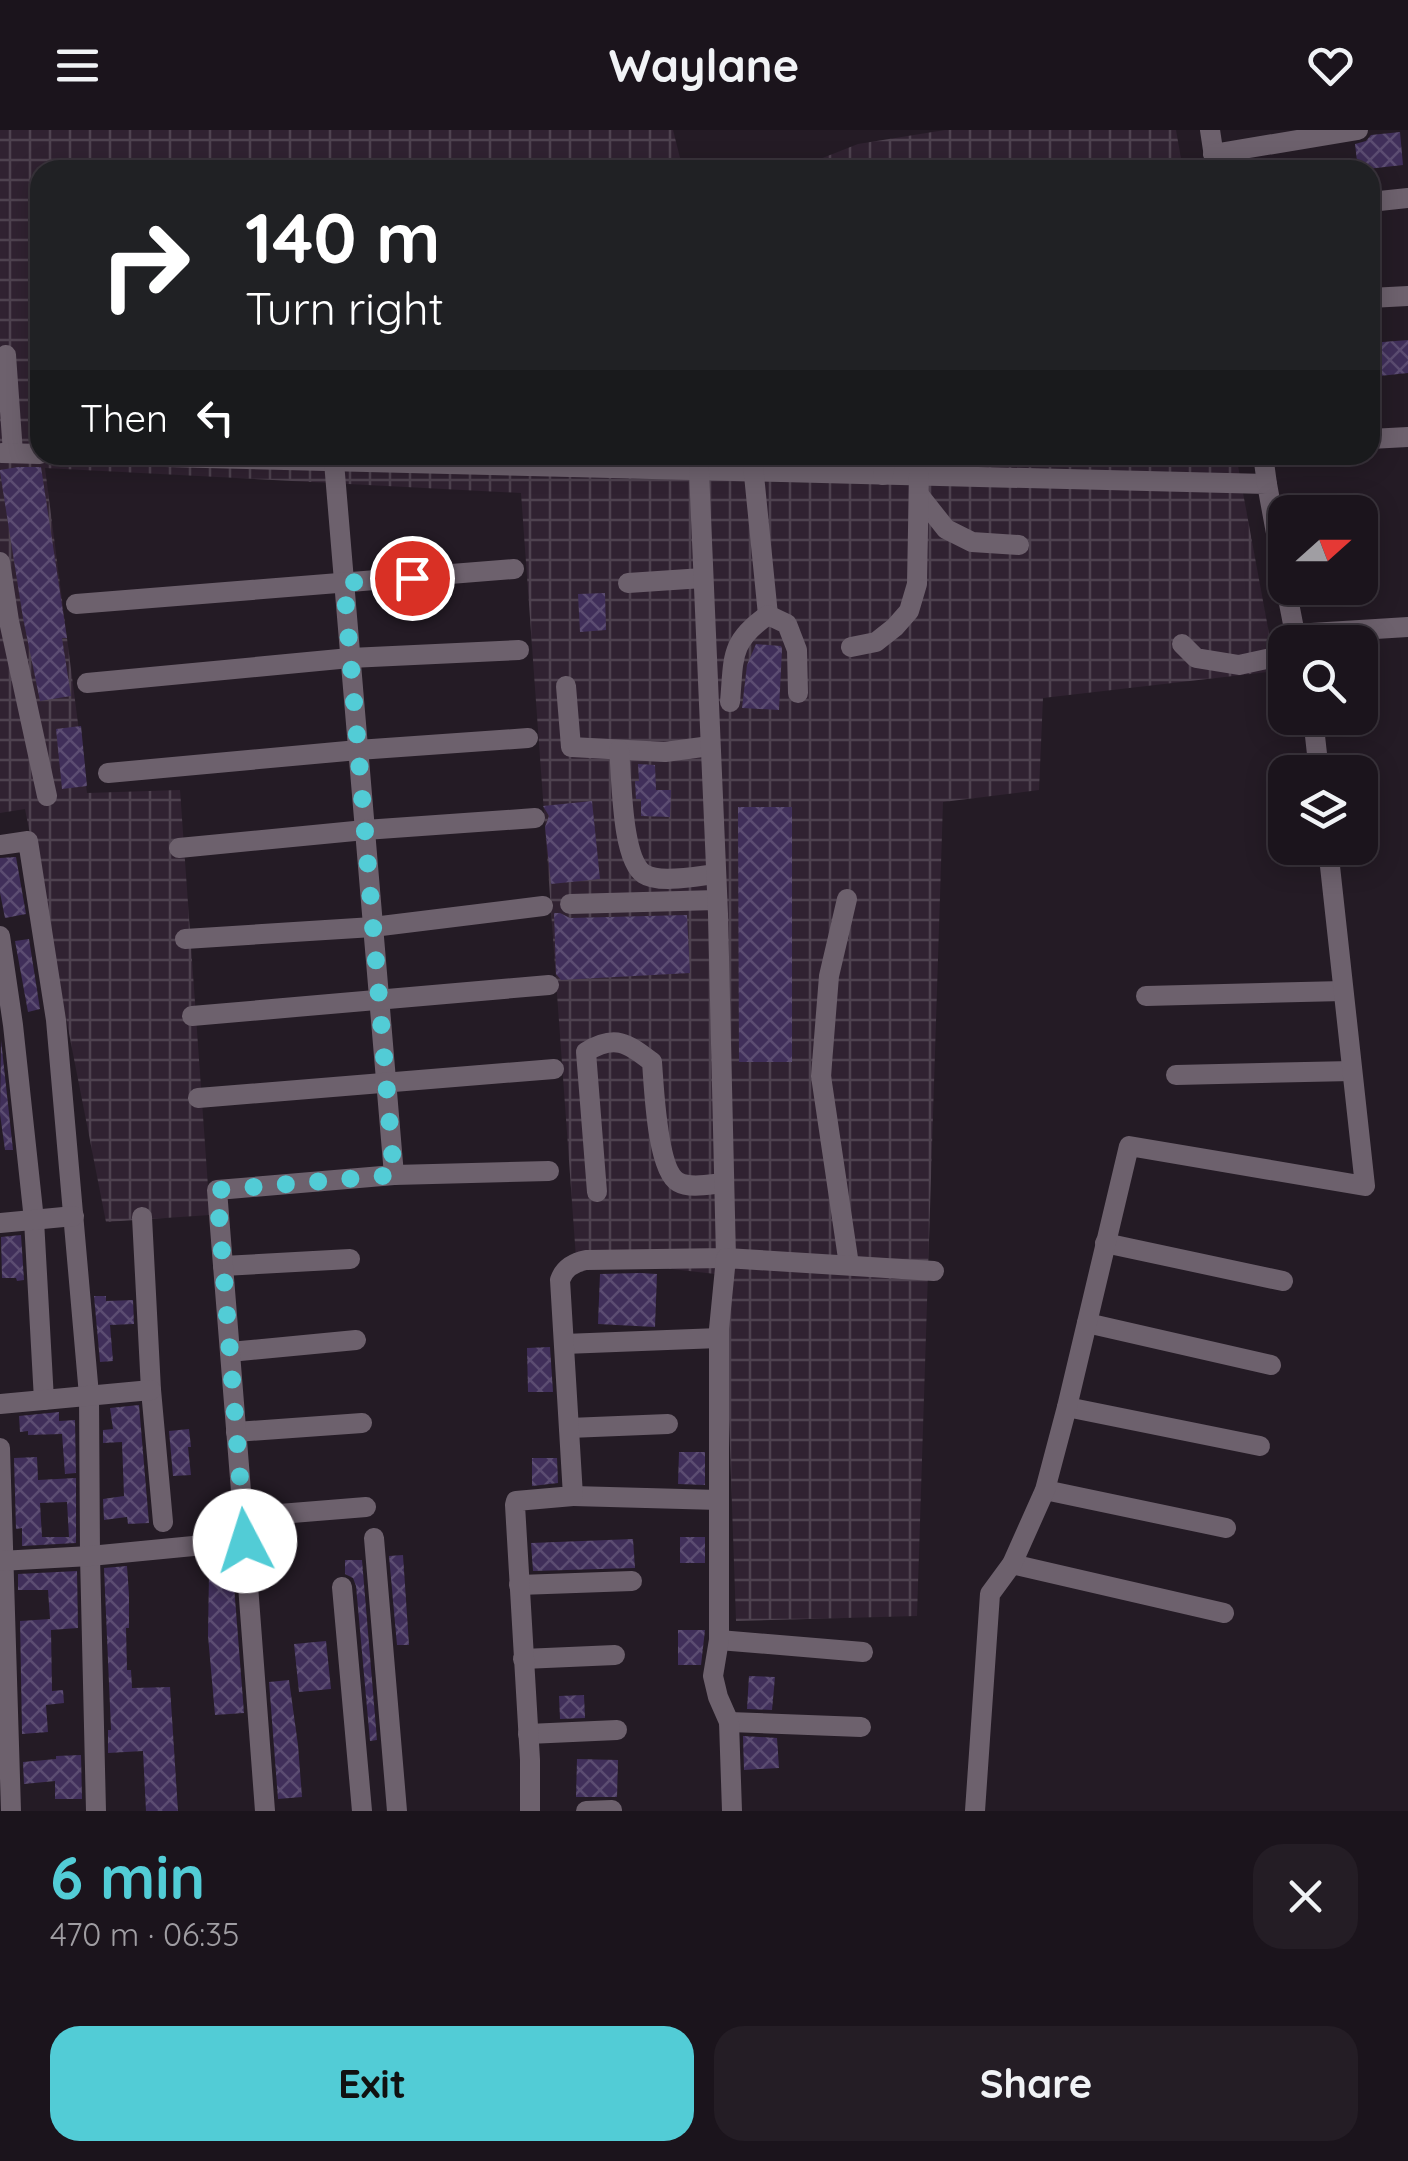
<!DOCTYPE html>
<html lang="en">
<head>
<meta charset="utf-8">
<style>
	body { margin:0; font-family:Quicksand,sans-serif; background:#241d25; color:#f1f3f6; height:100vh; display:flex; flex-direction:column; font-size:38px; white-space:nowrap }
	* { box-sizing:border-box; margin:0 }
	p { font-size:32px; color:#a09ea3 }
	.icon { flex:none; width:55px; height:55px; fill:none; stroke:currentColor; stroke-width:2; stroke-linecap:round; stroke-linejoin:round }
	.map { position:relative; height:1681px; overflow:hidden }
	.side { display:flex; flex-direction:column; background:#1b141c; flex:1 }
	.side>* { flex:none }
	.guide { position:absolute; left:30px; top:30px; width:1350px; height:305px; border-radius:30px; box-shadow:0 5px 25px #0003,0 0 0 2px #39333b; background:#202124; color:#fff; overflow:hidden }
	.needle { width:65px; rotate:69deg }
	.controls { position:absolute; left:1268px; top:365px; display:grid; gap:20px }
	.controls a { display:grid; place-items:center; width:110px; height:110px; border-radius:20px; background:#1b141c; box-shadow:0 5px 25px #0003,0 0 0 2px #39333b; font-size:50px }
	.pin { position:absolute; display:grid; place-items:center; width:85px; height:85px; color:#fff; margin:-42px; border:5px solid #fff; border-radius:50%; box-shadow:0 2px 10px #0007 }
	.me { position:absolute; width:110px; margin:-55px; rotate:355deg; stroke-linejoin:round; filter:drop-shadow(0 0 8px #0008) }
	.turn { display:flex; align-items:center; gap:35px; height:210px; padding:0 50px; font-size:45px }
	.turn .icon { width:130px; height:130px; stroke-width:2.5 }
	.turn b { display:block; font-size:70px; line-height:85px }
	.then { display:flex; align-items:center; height:95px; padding:0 50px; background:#0003; gap:20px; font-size:38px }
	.round { display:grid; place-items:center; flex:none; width:105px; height:105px; border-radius:30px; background:#241d25 }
	.headline { display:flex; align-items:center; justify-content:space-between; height:170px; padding:0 50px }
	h1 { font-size:60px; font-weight:700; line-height:75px; color:#52ccd6 }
	.cta { display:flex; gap:20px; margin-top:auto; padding:20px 50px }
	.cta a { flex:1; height:115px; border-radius:30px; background:#52ccd6; color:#111; font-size:40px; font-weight:700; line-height:115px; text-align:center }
	.cta a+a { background:#241d25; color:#f1f3f6 }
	header { display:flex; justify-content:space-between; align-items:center; height:130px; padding:0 50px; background:#1b141c; font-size:45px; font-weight:700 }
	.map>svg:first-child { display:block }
</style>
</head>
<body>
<header><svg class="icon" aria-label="menu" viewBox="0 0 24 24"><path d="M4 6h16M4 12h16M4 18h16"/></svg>Waylane<svg class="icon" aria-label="heart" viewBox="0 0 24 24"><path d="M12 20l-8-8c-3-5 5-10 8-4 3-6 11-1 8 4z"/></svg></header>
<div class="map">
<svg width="1408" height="1681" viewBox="0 0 1408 1681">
	<defs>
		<pattern id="industrial-grid" width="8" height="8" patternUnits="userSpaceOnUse" patternTransform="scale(2.5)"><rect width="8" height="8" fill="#302231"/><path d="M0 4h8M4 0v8" fill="none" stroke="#4e424f"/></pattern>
		<pattern id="building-cross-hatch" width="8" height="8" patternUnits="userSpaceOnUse" patternTransform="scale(2.5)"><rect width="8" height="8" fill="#402f5a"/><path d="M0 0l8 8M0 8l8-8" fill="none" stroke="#5c4d72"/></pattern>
	</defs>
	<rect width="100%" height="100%" fill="#241b25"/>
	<g fill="url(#industrial-grid)">
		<path d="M0,0H673L683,40H40V325H1236L1276,541L1043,568L1039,660L943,672L917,1486L736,1491L724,1145L576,1128L521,363L45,338L87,663L180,660L210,1085L106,1092L25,679L0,683Z"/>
		<path d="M945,0H1176L1183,40H792L858,14Z"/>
	</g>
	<g fill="url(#building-cross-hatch)" fill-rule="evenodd">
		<path d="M1400,2L1403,35L1358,40L1355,14L1366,11L1371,5Z"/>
		<path d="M1408,210V243L1370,247V213Z"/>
		<path d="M18,337H41L67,508H62L71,566L40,571L23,488L0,342V340Z"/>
		<path d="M605,463L606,500L580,502L578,464Z"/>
		<path d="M756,514L781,516L782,519L779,580L742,578L747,535Z"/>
		<path d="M81,596L87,656L62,659L56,599Z"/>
		<path d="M638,634L655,635L656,660H671L670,687L641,686V669H636L635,651H639Z"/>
		<path d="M592,671L600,749L551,754L545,697L549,686L543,676Z"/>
		<path d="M738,677H792V932H739Z"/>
		<path d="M16,727L26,784L5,788L0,763V728Z"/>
		<path d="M554,783H560L570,788L687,785L690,843L561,850L556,844Z"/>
		<path d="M29,809L40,879L28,882L15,811Z"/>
		<path d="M1,910L13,1020H5L0,984Z"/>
		<path d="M21,1105L24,1150L17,1151L16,1148H2L1,1107Z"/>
		<path d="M640,1143L657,1144L655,1197L598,1194L600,1144Z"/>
		<path d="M94,1166H106V1171L133,1170L134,1194L110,1195L113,1231L100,1232Z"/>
		<path d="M550,1217L553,1262H528L527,1218Z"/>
		<path d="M139,1275L149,1393L128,1394L127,1387L104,1390L103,1369L124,1366L122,1312L103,1313V1300L113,1299L110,1278Z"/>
		<path d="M59,1282V1291L75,1290L76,1343L65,1344L62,1304L28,1305V1301L20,1302L19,1286Z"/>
		<path d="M189,1299L191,1317H188L191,1345L173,1346L169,1301Z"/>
		<path d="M679,1322H705V1355L678,1354Z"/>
		<path d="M37,1327L38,1350L76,1348V1413L22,1416V1398L16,1399L14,1328ZM67,1372L69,1407H42L40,1373Z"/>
		<path d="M532,1328H557L558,1353L532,1356Z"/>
		<rect x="680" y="1407" width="25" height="26"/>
		<path d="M633,1409L635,1438L533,1441L531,1413Z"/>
		<path d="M403,1425L409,1515H397L389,1426Z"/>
		<path d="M345,1430H362L377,1610L370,1611L356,1456L353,1448L345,1444Z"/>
		<path d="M127,1436L129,1465V1498H126L127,1540H131L132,1558L170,1557L178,1681H146L143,1621L108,1623V1600H111L104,1438Z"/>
		<path d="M77,1441L78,1498L51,1500L52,1561L63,1560L64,1573L46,1575L48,1602L22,1604L20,1491L50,1489L48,1460H18V1444Z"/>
		<path d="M209,1443H233L244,1583L215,1585L208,1506Z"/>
		<path d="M678,1500H705L701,1535H678Z"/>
		<path d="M326,1511L331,1559L299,1562L294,1514Z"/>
		<path d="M749,1546L775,1547L772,1580L747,1579Z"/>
		<path d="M289,1550L298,1615L302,1667L278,1669L269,1552Z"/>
		<path d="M584,1565L585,1588L560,1589L559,1566Z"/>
		<path d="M743,1606L777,1608L779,1638L744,1640Z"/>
		<path d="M81,1625L82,1669H55V1651L24,1654L23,1632L56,1629V1626Z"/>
		<path d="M577,1629L618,1630L617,1667H576Z"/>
	</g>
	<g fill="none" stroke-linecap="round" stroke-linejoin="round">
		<g stroke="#6d616d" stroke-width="20">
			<path d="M1210,0L1216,40"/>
			<path d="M1213,24L1358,0"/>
			<path d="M1370,72L1408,68"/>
			<path d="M1370,168L1408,166"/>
			<path d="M6,225L13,323"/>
			<path d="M1370,309L1408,307"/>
			<path d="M2,323L40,324"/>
			<path d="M84,325L1267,354L1285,452"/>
			<path d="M752,325L768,485"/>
			<path d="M1263,325L1267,354"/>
			<path d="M334,332L394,1045"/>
			<path d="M883,345L886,325"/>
			<path d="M919,365L946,399L972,412L1019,415"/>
			<path d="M0,432L9,491L47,666"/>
			<path d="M628,453L703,448"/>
			<path d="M1286,458L1295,504L1300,512"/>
			<path d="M76,474L514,439"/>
			<path d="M1295,504L1408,497"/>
			<path d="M1182,514L1196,528L1239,535L1271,528L1285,519"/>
			<path d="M851,517L876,512L895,497L909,481L917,454L919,346"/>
			<path d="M87,553L350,528L519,520"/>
			<path d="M566,556L571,617L665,622L710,616"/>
			<path d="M730,572C734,528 729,512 768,485L787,494L797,520L798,563"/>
			<path d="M1313,588L1319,642"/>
			<path d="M619,620C622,647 621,729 644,744C659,754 698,746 716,744"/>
			<path d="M108,643L358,620L528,608"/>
			<path d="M0,715L28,711L56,890L89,1265L90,1426L96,1681"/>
			<path d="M179,718L365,700L535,688"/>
			<path d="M847,769L829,846L821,946L849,1135"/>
			<path d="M570,774L717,770"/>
			<path d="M0,806L13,895L34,1090L44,1270"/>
			<path d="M185,809L373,797L543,776"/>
			<path d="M1146,866L1343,861"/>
			<path d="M192,886L549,855"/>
			<path d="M1176,945L1352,941"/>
			<path d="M198,968L554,939"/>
			<path d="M597,1062L586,922C615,904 627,913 652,932C654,957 657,1040 678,1052C690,1059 711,1054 724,1053"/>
			<path d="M142,1087L151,1260L163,1392"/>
			<path d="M0,1093L74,1086"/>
			<path d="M1105,1113L1283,1151"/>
			<path d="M223,1136L350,1129"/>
			<path d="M1087,1193L1271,1235"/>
			<path d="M564,1214L719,1208"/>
			<path d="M230,1222L356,1210"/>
			<path d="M0,1274L151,1260"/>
			<path d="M1067,1277L1260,1316"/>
			<path d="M569,1298L668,1294"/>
			<path d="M236,1302L362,1293"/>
			<path d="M0,1318L11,1681"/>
			<path d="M1045,1360L1226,1398"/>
			<path d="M573,1366L719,1370"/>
			<path d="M243,1387L366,1377"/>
			<path d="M374,1408L397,1681"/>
			<path d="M0,1431L90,1426L245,1411L217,1060L394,1045L549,1041"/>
			<path d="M1012,1434L1224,1483"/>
			<path d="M247,1442L265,1681"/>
			<path d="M519,1455L632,1451"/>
			<path d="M342,1457L362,1681"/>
			<path d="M719,1510L863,1522"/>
			<path d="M523,1529L615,1525"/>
			<path d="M729,1592L861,1597"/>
			<path d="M528,1604L617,1600"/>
			<path d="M530,1681V1630L515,1375L516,1371L573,1366L560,1150C564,1138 575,1132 586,1130L726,1128L718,784L699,341"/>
			<path d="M586,1681L612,1680"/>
			<path d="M732,1681L729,1592L718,1567L713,1546L719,1510V1199L726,1128L934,1141"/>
			<path d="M975,1681L990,1464L1012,1434L1045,1360L1067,1277L1129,1016L1365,1056L1328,718"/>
		</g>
	</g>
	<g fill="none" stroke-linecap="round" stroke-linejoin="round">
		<path stroke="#52ccd6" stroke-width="18" stroke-dasharray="0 32.4" d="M245,1411L217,1060L394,1045L344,453L412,448"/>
	</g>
</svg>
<div class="controls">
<a><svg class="needle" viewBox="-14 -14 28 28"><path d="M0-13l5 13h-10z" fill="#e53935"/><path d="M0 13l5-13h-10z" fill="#a09ea3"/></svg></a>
<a><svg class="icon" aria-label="search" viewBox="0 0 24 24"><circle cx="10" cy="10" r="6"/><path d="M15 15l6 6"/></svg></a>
<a><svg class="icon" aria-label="layers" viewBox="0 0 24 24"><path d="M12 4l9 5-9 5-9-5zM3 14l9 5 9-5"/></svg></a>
</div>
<div class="pin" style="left:412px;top:448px;background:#d93025"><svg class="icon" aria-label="arrive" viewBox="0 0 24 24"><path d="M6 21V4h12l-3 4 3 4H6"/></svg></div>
<svg class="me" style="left:245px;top:1411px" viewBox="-20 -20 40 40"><circle r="19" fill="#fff"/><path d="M0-13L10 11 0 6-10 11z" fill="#52ccd6"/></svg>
<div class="guide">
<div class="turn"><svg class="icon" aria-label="right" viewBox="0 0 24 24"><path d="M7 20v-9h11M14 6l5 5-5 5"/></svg><div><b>140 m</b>Turn right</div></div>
<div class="then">Then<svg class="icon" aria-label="left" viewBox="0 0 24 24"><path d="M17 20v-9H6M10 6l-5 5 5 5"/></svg></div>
</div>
</div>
<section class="side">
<div class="headline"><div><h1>6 min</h1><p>470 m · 06:35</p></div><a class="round"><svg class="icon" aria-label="close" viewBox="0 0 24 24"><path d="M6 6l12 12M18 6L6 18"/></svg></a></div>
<div class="cta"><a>Exit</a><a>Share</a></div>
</section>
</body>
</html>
